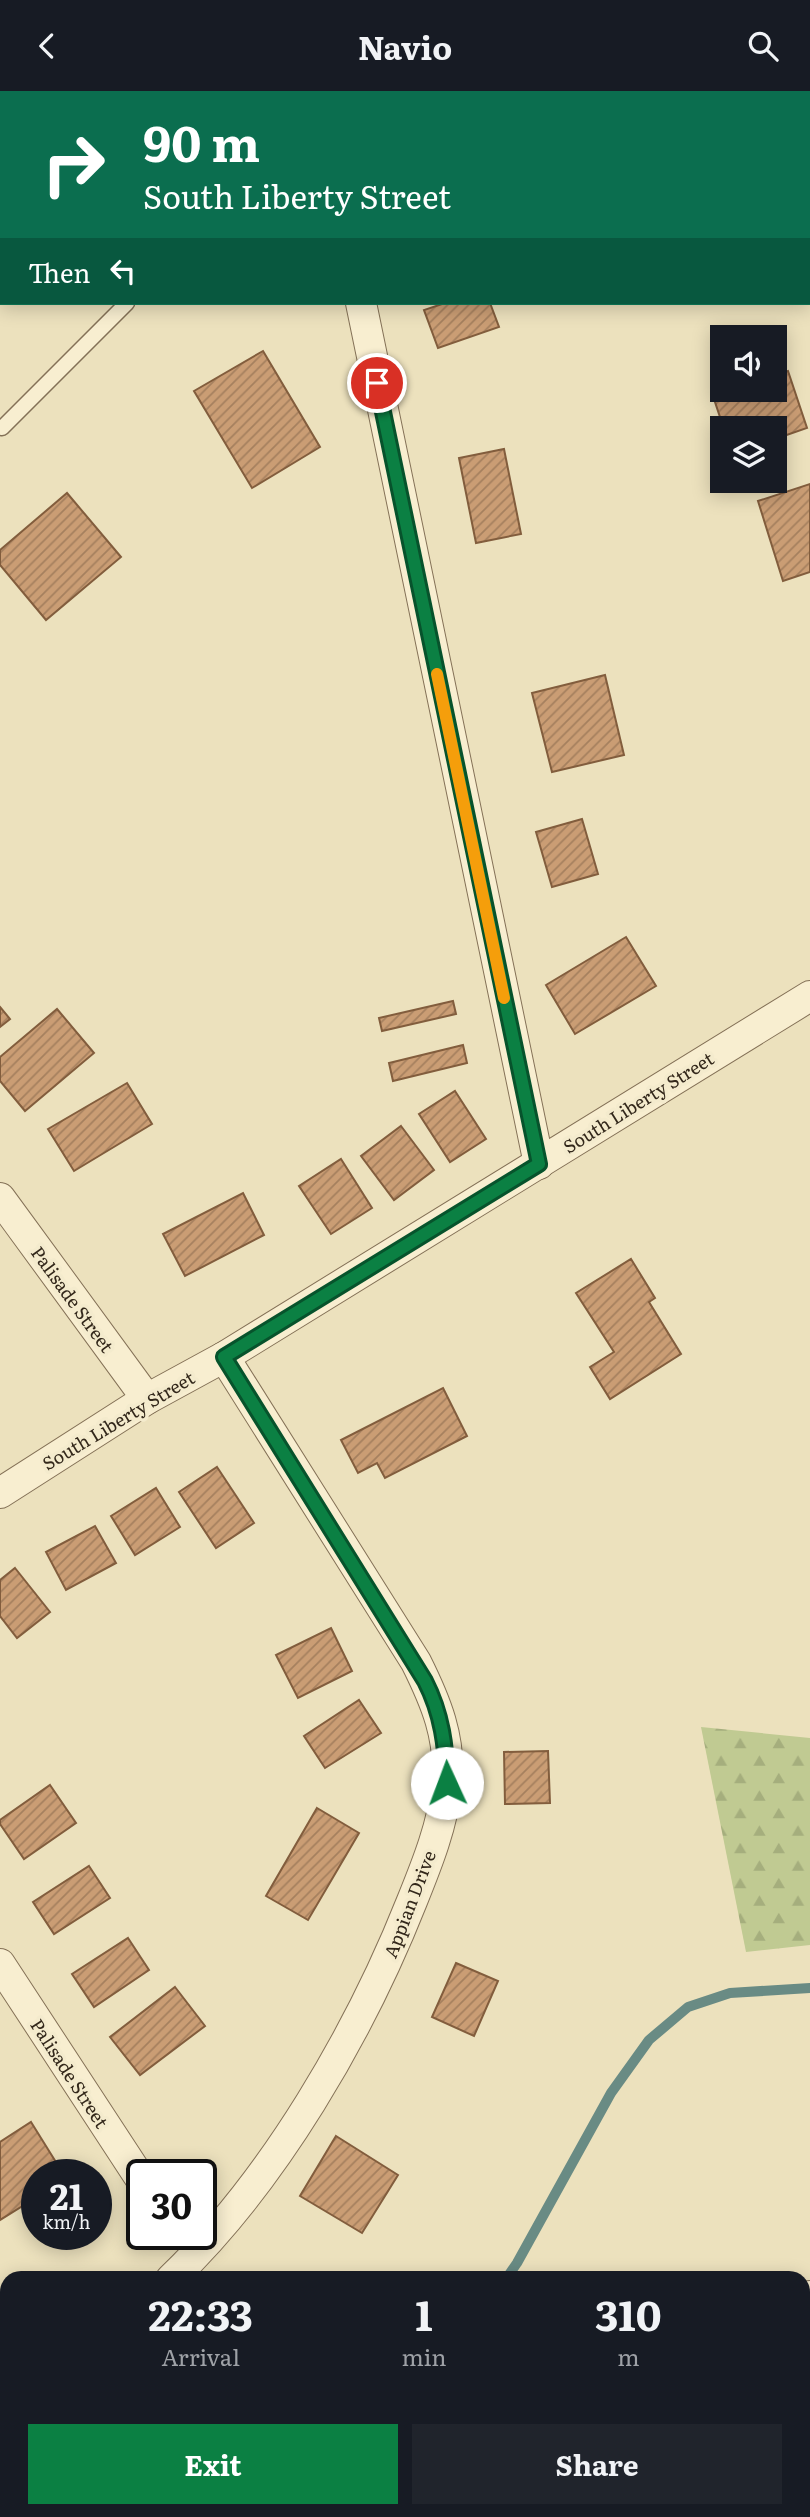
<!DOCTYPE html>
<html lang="en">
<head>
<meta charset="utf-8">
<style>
	body { margin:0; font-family:Literata,serif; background:#20242c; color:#f1f3f6; height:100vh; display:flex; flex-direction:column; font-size:26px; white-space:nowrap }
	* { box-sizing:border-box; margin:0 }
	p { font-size:23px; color:#9ea1a6 }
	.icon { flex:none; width:38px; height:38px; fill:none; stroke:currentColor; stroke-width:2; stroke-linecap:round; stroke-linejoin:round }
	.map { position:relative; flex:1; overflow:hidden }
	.panel { position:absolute; left:0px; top:2180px; width:810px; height:247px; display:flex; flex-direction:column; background:#171b24; border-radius:21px 21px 0 0; box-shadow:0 4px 18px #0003 }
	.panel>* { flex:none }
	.banner { position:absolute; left:0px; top:0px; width:810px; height:214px; box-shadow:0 4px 18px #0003; background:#0b6e4f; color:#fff; overflow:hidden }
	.buttons { position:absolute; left:710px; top:234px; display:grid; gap:14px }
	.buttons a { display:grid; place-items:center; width:77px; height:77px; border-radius:0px; background:#171b24; box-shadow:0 4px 18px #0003; font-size:35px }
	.speed { position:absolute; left:21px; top:2068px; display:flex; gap:14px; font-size:35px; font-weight:700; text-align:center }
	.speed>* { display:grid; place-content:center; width:91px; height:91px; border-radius:50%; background:#171b24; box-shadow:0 4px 18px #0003; line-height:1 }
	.speed small { font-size:18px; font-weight:400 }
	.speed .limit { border:4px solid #111; border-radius:10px; background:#fff; color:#111 }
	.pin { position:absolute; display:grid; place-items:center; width:60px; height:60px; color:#fff; margin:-30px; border:4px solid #fff; border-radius:50%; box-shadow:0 2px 7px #0007 }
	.me { position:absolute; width:77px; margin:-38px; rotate:358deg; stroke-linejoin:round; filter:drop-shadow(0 0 5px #0008) }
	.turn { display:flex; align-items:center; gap:24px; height:147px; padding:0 28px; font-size:32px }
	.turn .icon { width:91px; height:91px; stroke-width:2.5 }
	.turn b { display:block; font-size:49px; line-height:60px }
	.then { display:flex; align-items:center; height:66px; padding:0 28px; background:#0003; gap:14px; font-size:26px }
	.eta { display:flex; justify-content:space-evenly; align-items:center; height:119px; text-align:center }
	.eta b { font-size:42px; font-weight:700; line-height:49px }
	.button { display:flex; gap:14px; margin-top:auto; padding:14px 28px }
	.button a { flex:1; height:80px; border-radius:0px; background:#0b8043; color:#fff; font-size:28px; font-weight:700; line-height:80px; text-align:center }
	.button a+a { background:#20242c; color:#f1f3f6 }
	header { display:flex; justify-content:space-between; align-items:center; height:91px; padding:0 28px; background:#171b24; font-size:32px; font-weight:700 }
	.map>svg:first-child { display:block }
</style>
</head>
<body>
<header><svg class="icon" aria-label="back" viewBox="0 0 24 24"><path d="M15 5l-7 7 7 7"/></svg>Navio<svg class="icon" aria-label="search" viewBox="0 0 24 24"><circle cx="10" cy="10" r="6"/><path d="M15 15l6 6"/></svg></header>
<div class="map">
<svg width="810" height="2426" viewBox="0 0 810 2426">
	<defs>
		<pattern id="forest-firs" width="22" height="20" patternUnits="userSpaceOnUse" patternTransform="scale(1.75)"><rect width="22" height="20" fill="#c0ca92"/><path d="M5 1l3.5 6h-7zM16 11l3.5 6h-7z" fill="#a5ae7d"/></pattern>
		<pattern id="building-hatch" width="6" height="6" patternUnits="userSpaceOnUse" patternTransform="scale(1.75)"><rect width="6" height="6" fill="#ca9d74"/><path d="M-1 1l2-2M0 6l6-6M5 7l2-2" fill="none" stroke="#a5805e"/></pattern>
	</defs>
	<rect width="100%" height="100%" fill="#ece1bd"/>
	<path fill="url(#forest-firs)" d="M701,1636L810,1647V1854L746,1861Z"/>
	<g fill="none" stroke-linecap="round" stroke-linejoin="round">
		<g stroke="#698b84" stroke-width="10">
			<path d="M506,2188L517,2172L611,2002L649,1949L688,1916L730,1902L810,1897"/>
			<path d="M381,2420V2426"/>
		</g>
	</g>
	<g fill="url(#building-hatch)" stroke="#825d3d" stroke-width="2">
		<rect x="628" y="0" width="63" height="2"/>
		<path d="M445,212H490L499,236L438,257L424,219Z"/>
		<path d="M263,260L320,356L252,397L194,300Z"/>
		<path d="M788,280L807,337L775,348V338H724L713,305L730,299H775V284Z"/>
		<path d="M504,358L521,443L476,452L459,367Z"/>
		<path d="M810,393V481L783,490L758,410Z"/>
		<path d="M67,402L121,466L46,529L0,474V459Z"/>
		<path d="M605,584L624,664L552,681L532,602Z"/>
		<path d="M582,728L598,783L552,796L536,741Z"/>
		<path d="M626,846L656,895L575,943L546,894Z"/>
		<path d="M453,910L456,923L382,940L379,927Z"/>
		<path d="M0,916L10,928L0,936Z"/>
		<path d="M57,918L94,962L25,1020L0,990V966Z"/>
		<path d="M463,954L467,972L393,990L389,972Z"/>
		<path d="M127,992L152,1033L74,1080L48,1038Z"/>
		<path d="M455,1000L486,1048L450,1071L419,1023Z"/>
		<path d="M401,1035L434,1079L394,1109L361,1065Z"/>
		<path d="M341,1068L372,1117L331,1143L299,1095Z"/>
		<path d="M243,1102L264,1144L185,1185L163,1143Z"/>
		<path d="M631,1168L655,1207L649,1211L681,1263L610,1308L590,1276L614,1261L576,1202Z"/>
		<path d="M443,1297L467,1345L385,1387L377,1372L358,1382L341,1349Z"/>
		<path d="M217,1376L254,1432L216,1457L179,1401Z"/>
		<path d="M156,1397L180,1436L135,1464L111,1425Z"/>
		<path d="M95,1435L116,1472L66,1499L46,1461Z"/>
		<path d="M15,1477L50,1521L17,1547L0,1525V1489Z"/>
		<path d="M331,1537L352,1580L298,1607L276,1564Z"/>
		<path d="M359,1609L381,1642L325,1677L304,1645Z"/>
		<path d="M548,1660L550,1712L505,1713L504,1661Z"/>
		<path d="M50,1694L76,1732L24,1768L0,1733V1729Z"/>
		<path d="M317,1717L359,1742L308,1829L266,1805Z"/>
		<path d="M89,1775L110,1807L54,1843L33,1811Z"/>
		<path d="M128,1847L149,1879L94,1916L72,1883Z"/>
		<path d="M456,1872L498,1890L474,1945L432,1926Z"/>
		<path d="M175,1896L205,1935L140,1984L110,1946Z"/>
		<path d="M31,2031L64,2084H37V2106L0,2129V2051Z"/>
		<path d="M336,2045L398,2084L362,2142L300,2105Z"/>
		<path d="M810,2297V2341L803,2334V2304Z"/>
		<path d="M803,2372L810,2380V2402L803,2408Z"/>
		<path d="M758,2420H788L781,2426H763Z"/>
	</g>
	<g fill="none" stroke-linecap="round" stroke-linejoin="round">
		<g stroke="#847157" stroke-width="17">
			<g id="lane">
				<path d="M139,0V2"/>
				<path d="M2,337L127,212"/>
			</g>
		</g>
		<g stroke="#847157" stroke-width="32">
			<g id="street">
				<path d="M317,0V2"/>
				<path d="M792,0V2"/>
				<path d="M808,55L810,60"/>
				<path d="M361,212L539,1073"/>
				<path d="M0,1107L147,1308"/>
				<path d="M0,1402L147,1308L224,1266L810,905"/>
				<path d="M0,1873L142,2090"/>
				<path d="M171,2188C274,2090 360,1941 412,1810C427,1773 443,1733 447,1693C451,1647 436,1611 416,1571L224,1266"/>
				<path d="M803,2215L810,2205"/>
				<path d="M0,2301L7,2297"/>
				<path d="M649,2426L653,2420"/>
			</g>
		</g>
		<use href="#lane" stroke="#f8eed0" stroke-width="14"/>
		<use href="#street" stroke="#f8eed0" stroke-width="30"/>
	</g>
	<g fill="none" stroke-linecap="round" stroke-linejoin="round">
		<g stroke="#07532c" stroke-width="18">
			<path id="route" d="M377,292L539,1073L224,1266L425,1590C442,1623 446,1656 447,1692"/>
		</g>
		<use href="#route" stroke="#0b8043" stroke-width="12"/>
		<path stroke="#f59e0b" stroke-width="12" d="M437,583L504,907"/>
	</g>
	<g text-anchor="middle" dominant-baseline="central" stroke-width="7" stroke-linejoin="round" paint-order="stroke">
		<g font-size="18" fill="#33281b" stroke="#f4ebcd">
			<text transform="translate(638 1011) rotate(-32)">South Liberty Street</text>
			<text transform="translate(73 1208) rotate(54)">Palisade Street</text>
			<text transform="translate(118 1329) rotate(-31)">South Liberty Street</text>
			<text transform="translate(409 1813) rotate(-69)">Appian Drive</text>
			<text transform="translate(70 1982) rotate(57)">Palisade Street</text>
		</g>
	</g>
</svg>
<div class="buttons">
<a><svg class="icon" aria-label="sound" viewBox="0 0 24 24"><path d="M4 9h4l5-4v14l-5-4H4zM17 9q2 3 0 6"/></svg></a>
<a><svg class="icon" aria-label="layers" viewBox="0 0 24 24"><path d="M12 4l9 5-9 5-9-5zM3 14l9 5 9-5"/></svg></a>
</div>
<div class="speed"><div>21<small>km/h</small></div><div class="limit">30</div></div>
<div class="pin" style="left:377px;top:292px;background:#d93025"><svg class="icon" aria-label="arrive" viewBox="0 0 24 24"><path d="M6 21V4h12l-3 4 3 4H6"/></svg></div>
<svg class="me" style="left:447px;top:1692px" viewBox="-20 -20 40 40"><circle r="19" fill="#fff"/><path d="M0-13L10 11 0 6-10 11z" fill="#0b8043"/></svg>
<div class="banner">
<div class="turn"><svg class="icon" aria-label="right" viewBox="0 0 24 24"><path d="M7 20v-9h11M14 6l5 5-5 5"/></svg><div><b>90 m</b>South Liberty Street</div></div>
<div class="then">Then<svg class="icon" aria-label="left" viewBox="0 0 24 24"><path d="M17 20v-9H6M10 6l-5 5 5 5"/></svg></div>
</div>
<section class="panel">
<div class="eta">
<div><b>22:33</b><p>Arrival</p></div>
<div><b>1</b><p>min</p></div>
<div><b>310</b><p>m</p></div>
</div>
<div class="button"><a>Exit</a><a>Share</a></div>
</section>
</div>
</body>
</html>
